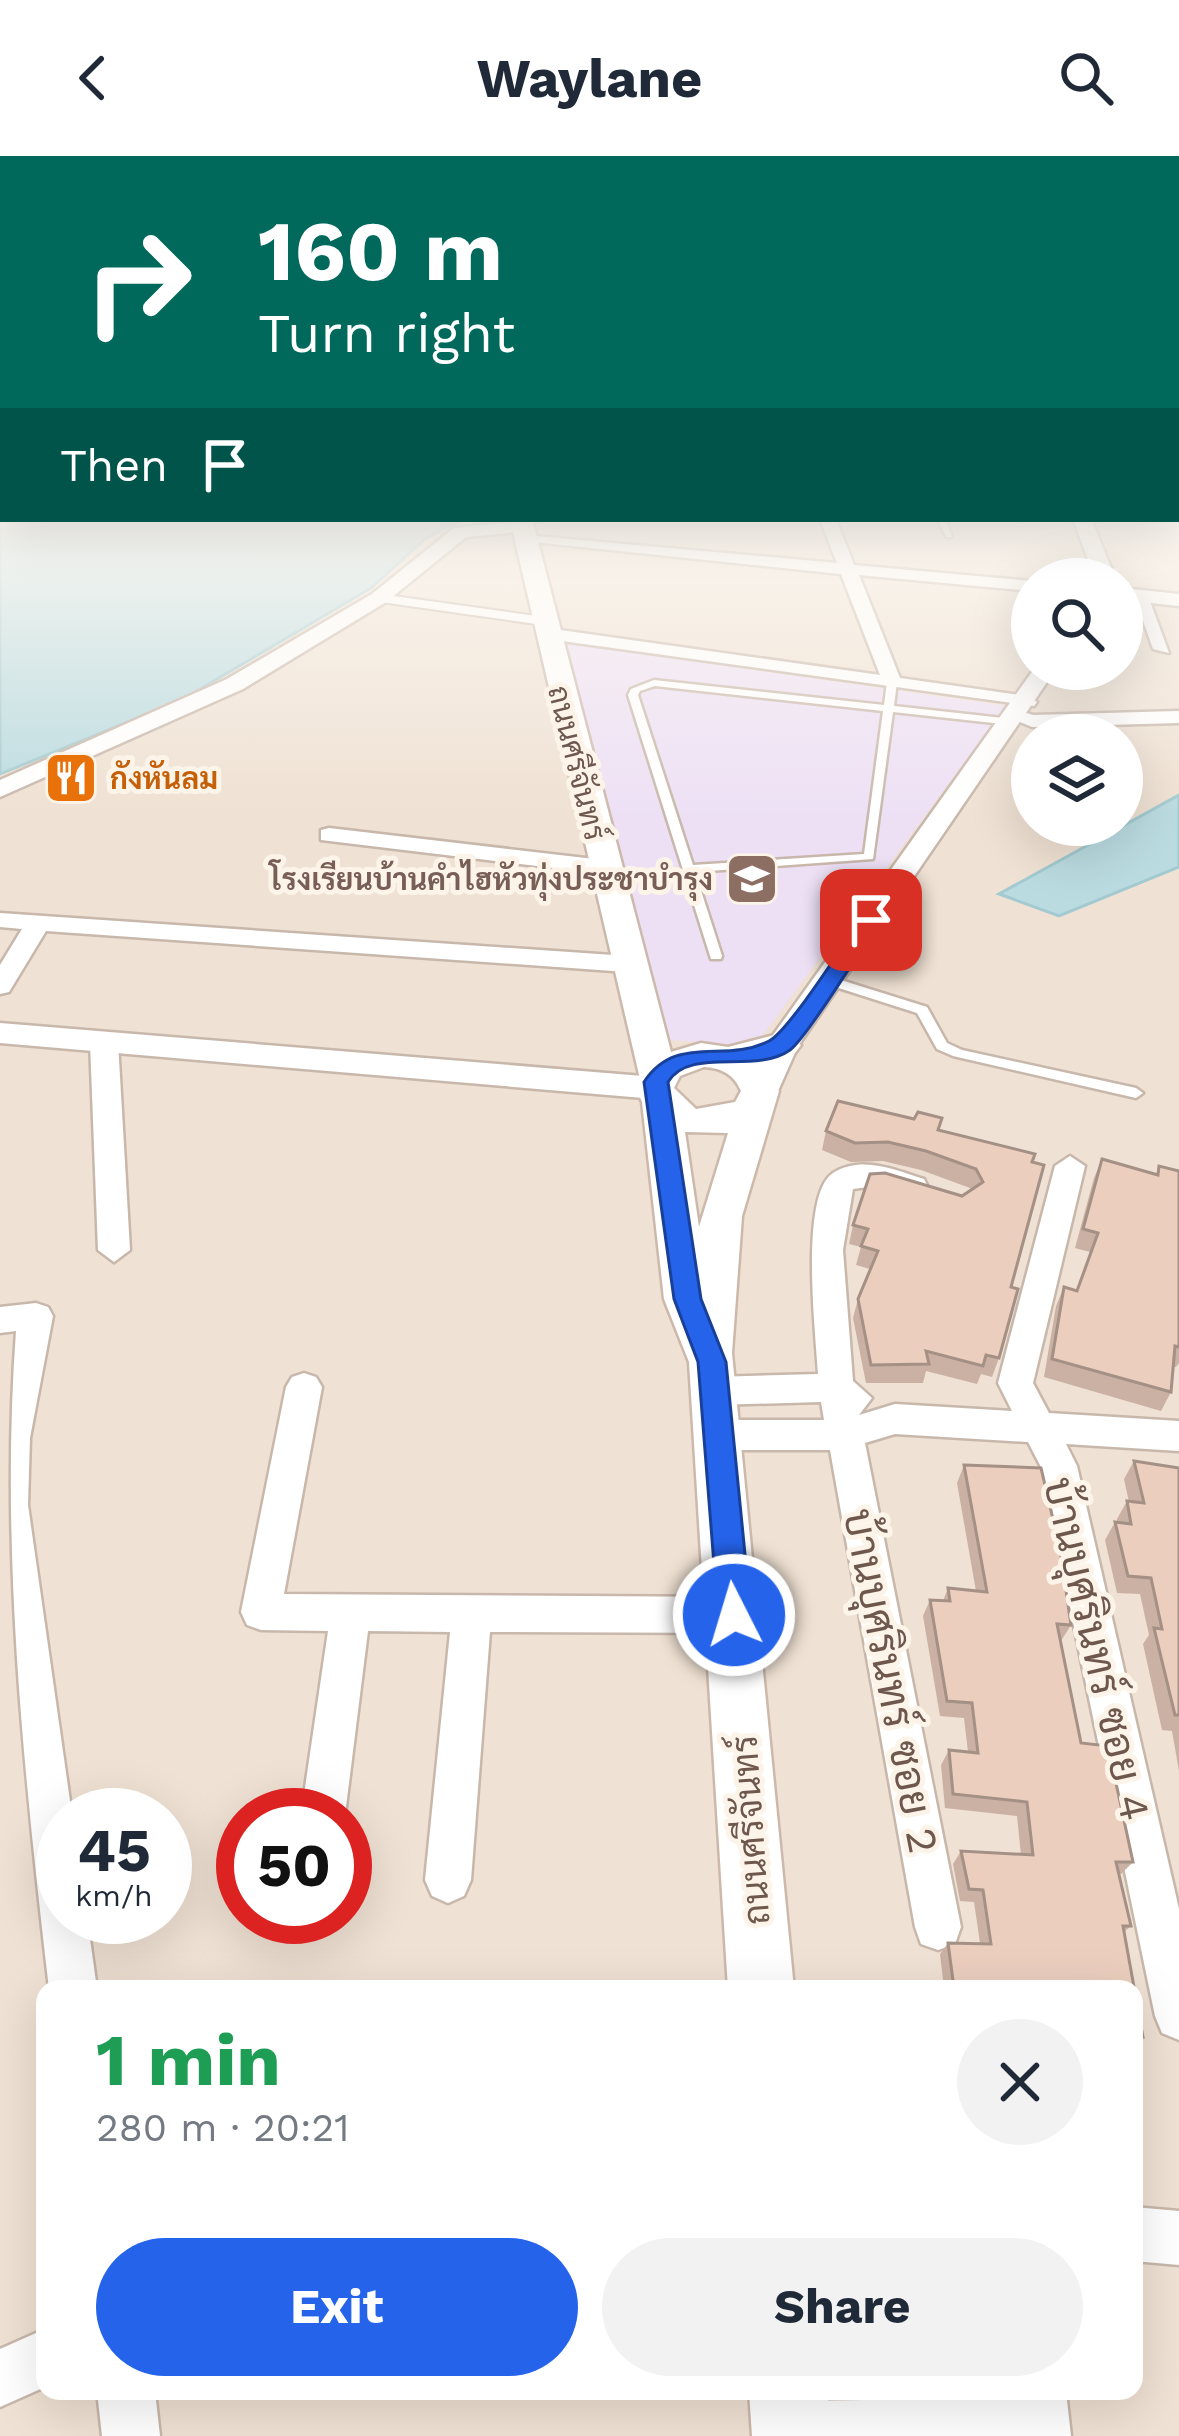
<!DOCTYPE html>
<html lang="en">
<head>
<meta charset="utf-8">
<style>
	body { margin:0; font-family:"Work Sans",Sarabun,sans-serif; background:#f2f2f3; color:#1f2937; height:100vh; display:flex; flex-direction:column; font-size:45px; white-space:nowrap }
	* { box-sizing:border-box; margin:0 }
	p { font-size:39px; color:#747a83 }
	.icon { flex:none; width:66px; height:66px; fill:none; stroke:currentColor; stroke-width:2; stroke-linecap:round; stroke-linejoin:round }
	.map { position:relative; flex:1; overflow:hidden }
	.drawer { position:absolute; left:36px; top:1824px; width:1107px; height:420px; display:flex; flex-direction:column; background:#fff; border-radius:24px; box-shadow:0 12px 48px #0002 }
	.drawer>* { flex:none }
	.top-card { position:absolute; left:0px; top:0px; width:1179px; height:366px; box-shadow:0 12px 48px #0002; background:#00695c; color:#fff; overflow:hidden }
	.buttons { position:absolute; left:1011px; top:402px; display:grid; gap:24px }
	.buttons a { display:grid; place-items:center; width:132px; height:132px; border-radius:50%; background:#fff; box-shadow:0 12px 48px #0002; font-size:60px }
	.speed { position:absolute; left:36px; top:1632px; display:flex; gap:24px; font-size:60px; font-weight:700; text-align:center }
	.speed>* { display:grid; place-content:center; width:156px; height:156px; border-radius:50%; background:#fff; box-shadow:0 12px 48px #0002; line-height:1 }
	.speed small { font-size:30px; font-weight:400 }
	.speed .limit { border:18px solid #d22; background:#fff; color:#111 }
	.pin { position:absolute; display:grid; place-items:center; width:102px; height:102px; color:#fff; margin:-51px; border-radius:24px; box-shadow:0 6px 18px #0006 }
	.me { position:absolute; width:132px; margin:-66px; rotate:355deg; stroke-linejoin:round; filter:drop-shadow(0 0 9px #0008) }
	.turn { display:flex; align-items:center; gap:42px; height:252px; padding:0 60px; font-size:54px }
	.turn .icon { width:156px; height:156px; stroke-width:2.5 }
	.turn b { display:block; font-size:84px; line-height:102px }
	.then { display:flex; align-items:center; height:114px; padding:0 60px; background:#0003; gap:24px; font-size:45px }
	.round { display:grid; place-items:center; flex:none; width:126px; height:126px; border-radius:63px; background:#f2f2f3 }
	.head { display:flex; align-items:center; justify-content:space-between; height:204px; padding:0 60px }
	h1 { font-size:72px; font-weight:700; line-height:90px; color:#1e9e55 }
	.button { display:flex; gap:24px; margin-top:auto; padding:24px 60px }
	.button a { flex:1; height:138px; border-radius:72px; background:#2563eb; color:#fff; font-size:48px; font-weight:700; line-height:138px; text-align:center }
	.button a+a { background:#f2f2f3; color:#1f2937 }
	header { display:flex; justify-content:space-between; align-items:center; height:156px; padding:0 60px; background:#fff; font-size:54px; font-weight:700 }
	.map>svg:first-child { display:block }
</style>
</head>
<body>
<header><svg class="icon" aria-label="back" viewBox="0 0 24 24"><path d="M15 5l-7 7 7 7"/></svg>Waylane<svg class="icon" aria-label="search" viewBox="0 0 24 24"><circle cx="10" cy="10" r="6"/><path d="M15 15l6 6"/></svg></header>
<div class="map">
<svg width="1179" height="2280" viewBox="0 0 1179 2280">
	<rect width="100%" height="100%" fill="#f9f0e3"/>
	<path fill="#efe1d3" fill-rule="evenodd" d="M0,344L3,363H1176L1179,344V2280H0ZM1032,423H1122V513H1032ZM1032,579H1122V669H1032ZM63,1659H165V1761H63ZM243,1659H345V1761H243ZM45,1833H1134V2235H45Z"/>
	<path fill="#ede0f5" d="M565,487L1006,550L760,883L750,890L669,884Z"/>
	<g fill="#badbe0" stroke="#a2cad0" stroke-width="3">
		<path d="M0,344L3,363H462L425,383L371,432L180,545L0,618Z"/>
		<path d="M1179,639V711L1059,760L999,738Z"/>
	</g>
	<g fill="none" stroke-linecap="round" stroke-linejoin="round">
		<g stroke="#c8b7ab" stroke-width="5">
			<g id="service">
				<path d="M938,363H946L952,381H946Z"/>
				<path d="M892,523L897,526L894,550L1012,563L1017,566L1012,569L893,556L873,703L695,716L722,800L721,803H711L628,539L631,533L654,524L884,549L887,526ZM655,530L883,555L864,698L693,709L638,539L640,535Z"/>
				<path d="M828,820L927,851L947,887L962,894L1136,932L1143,937L1136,942L953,900L937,893L917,857L823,827V821Z"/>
			</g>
		</g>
		<g stroke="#c8b7ab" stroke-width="4">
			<path id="pedestrian" d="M379,438L543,461L550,465L543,469L374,445L373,442Z"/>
		</g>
		<g stroke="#c8b7ab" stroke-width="5">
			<g id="minor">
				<path d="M820,363H836L854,409L1032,425V435L859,419L900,522L1027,540L1037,546L1034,550L540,482L537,478L546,472L880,519L841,418L515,384L523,379L837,407Z"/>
				<path d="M1133,436L1148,440L1169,497L1153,493Z"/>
				<path d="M1016,554L1033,559L1179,555V567L1032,571L1006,560Z"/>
				<path d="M329,672L603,704L615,711L603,718L321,684V674Z"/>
				<path d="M0,757L627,800L640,808L627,816L46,775L9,836L0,838V809L22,773L0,771Z"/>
				<path d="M104,877L118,886L130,1094L114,1106L98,1094L90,886Z"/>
				<path d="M1070,1000L1085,1010L1033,1227L1049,1257L1179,1265V1295L1066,1288L1077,1310L1179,1753V1884L1162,1877L1155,1860L1041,1311L1028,1286L895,1278L865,1287L961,1771L955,1788L938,1794L921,1788L915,1771L830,1294H718L705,1290L700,1279L705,1268L718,1264H824L821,1246L714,1249L702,1245L696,1235L702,1225L714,1221L818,1218C816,1180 799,1039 833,1017C862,999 895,1014 924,1023L928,1031L913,1042L875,1030L853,1033L843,1094L853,1225L872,1242L859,1259L895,1248L1012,1255L998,1227L1055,1010Z"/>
				<path d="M36,1147L48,1151L53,1160L30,1282L28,1349L72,1659H63V1761H87L97,1833H49C24,1618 0,1391 16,1175L0,1177V1151Z"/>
				<path d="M304,1217L316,1221L322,1231L284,1438L735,1441L749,1446L755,1459L749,1472L735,1477L490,1476L471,1724L464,1740L448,1747L432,1740L425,1724L450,1476L368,1475L345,1659H301L328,1475L261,1474L247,1469L241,1456L286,1231L292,1221Z"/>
				<path d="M1134,2051L1179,2055V2109L1134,2105Z"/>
				<path d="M45,2173V2231L0,2251V2193Z"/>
				<path d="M97,2235H155L160,2280H102Z"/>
				<path d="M1008,2235H1066L1071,2280H765L763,2274L771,2253L792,2245L1009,2242Z"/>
			</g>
		</g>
		<g stroke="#c8b7ab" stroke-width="5">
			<g id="tertiary">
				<path d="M1073,363H1091L1112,414L1107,423H1087L1092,414Z"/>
				<path d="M520,365L529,371L527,375L466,381L386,446L243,533L0,641V624L227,523L372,438L454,372Z"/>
				<path d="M1122,432L1179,438V450L1122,444Z"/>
				<path d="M1034,513H1056L798,890L770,953H746L741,945L766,889Z"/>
				<path d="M0,867L655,921L672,932L655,943L0,887Z"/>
			</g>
		</g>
		<g stroke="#cdb9ac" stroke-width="5">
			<g id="secondary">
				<path d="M510,363H532L671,896L701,887L728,891L782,877L801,889L795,897L762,906L779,935L742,1060L732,1197L794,1833H728L689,1206L664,1143L642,946L636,932L640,923ZM704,911C721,912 734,918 741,935L735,946L696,953L674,932L680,920ZM685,976L728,977L699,1071Z"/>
				<path d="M749,2235H827L832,2280H752Z"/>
			</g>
		</g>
		<use href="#service" fill="#fff" fill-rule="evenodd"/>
		<use href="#pedestrian" fill="#fff" fill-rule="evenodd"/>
		<use href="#minor" fill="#fff" fill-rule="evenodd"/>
		<use href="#tertiary" fill="#fff" fill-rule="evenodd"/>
		<use href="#secondary" fill="#fff" fill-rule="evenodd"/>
	</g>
	<g fill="#cab1a3">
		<path d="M939,974L1035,998L999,1202L992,1221L981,1218L977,1228L926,1215L923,1227H866L853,1162L858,1143L870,1113L856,1109L861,1091L849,1088L853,1069L962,1040L972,1034L970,1032L921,1014L883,1005L851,1006L822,994L826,975Z"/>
		<path d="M1102,1003L1156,1018L1159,1010L1179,1015V1207L1176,1211H1173L1171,1236L1161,1255L1044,1221L1056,1150L1064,1131L1076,1135L1090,1096L1075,1092L1094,1022Z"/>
		<path d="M1134,1305L1179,1312V1615L1172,1575L1162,1574L1143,1488L1149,1479L1140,1438L1117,1437L1105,1384L1115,1366L1117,1367V1363L1127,1345L1129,1346L1124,1323Z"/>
		<path d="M964,1309L1071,1469L1061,1485L1081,1587L1133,1706L1121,1718H1119L1131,1770L1124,1776L1143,1881L1134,1887V1833H917L919,1830L944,1832L940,1798L948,1787H980L974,1746L960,1745L953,1708L961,1695L1021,1699L1017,1660L945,1652L941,1609L949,1594L968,1596L964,1562L940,1560L923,1460L930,1444L943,1445L948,1432L976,1435L957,1327Z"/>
	</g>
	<g fill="#ebcebe" stroke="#a49085" stroke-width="3">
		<path d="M838,945L914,963L918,956L942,962L938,974L1035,998L1032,1006L1044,1009L1011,1131L1018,1133L999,1202L986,1199L983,1210L926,1195L929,1208L871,1209L858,1143L878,1095L861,1090L868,1073L853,1069L870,1018L885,1017L962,1040L983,1026L976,1013L926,995L888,986L855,987L826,975Z"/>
		<path d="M1102,1003L1158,1019L1159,1010L1179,1015V1191L1175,1190L1171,1236L1052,1203L1064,1131L1077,1135L1098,1077L1083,1073Z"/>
		<path d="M1134,1305L1179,1312V1559H1175L1154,1472L1162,1473L1151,1422L1128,1420L1115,1366L1131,1368L1127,1345L1144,1347Z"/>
		<path d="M964,1309L1041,1312L1060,1393L1071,1469L1057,1468L1081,1587L1108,1590L1133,1706H1116L1131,1770H1123L1143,1881L1134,1880V1833H919V1830L954,1832L948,1787L991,1788L983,1734L969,1733L961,1695L1033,1699L1027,1646L953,1638L949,1594L978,1597L972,1547L947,1545L930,1444L950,1445L948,1432L987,1436Z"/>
	</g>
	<linearGradient id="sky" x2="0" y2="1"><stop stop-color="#95c4e5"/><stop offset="0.52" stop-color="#fcf8f2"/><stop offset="1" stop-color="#fcf8f2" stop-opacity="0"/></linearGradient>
	<rect width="1179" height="663" fill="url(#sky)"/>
	<path fill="#2563eb" stroke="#184099" stroke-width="3" d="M864,759L881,764C864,788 808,880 790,894C755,919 690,890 668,926L701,1143L726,1206L751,1459L746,1470L734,1474L723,1470L718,1459L698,1206L674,1143L644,926C676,877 724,908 769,885C789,875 847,783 864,759Z"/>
	<defs>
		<g id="restaurant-square" transform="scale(2.7)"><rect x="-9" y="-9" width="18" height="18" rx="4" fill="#e8710a" stroke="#fcf4e9"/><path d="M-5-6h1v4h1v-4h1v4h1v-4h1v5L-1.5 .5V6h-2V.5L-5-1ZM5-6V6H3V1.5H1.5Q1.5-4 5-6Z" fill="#fff"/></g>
		<g id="school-square" transform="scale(2.7)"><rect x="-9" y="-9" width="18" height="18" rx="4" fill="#8d6e63" stroke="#fcf4e9"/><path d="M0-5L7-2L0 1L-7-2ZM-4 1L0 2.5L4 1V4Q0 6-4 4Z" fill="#fff"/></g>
	</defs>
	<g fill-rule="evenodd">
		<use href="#restaurant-square" x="71" y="622"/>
		<use href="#school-square" x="752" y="723"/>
	</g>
	<g text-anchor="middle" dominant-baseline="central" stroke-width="10" stroke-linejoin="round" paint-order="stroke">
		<g font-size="30" fill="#6e574c" stroke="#fcf4e9">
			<text transform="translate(577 607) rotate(76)">ถนนศรีจันทร์</text>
		</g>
		<g font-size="30" font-weight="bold" fill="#c56008" stroke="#fcf4e9" text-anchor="start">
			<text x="110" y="622">กังหันลม</text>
		</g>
		<g font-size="30" font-weight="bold" fill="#785e54" stroke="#fcf4e9" text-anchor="end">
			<text x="713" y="723">โรงเรียนบ้านคำไฮหัวทุ่งประชาบำรุง</text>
		</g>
		<g font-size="36" fill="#6e574c" stroke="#fcf4e9">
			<text transform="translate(751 1674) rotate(-94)">ถนนศรีจันทร์</text>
		</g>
		<g font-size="42" fill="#6e574c" stroke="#fcf4e9">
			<text transform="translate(1097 1493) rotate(77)">บ้านบุศรินทร์ ซอย 4</text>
			<text transform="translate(891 1525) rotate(79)">บ้านบุศรินทร์ ซอย 2</text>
		</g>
	</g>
</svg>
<div class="buttons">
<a><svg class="icon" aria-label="search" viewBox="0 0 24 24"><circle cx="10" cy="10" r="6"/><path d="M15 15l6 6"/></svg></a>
<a><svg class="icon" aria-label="layers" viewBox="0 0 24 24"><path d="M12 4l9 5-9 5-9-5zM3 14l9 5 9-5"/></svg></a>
</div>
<div class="speed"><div>45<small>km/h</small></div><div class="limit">50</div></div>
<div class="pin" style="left:871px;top:764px;background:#d93025"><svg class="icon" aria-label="arrive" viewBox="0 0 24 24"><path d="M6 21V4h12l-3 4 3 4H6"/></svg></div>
<svg class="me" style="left:734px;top:1459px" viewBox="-20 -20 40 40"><circle r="17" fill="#2563eb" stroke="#fff" stroke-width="3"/><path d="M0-11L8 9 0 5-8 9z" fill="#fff"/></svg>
<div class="top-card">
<div class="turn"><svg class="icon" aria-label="right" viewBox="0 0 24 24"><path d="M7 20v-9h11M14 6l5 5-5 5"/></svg><div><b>160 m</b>Turn right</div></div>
<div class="then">Then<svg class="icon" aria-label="arrive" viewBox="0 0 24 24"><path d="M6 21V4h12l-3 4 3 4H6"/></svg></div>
</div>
<section class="drawer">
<div class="head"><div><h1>1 min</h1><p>280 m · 20:21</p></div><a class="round"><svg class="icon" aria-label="close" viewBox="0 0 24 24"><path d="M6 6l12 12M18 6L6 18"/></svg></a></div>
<div class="button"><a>Exit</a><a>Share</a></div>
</section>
</div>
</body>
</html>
